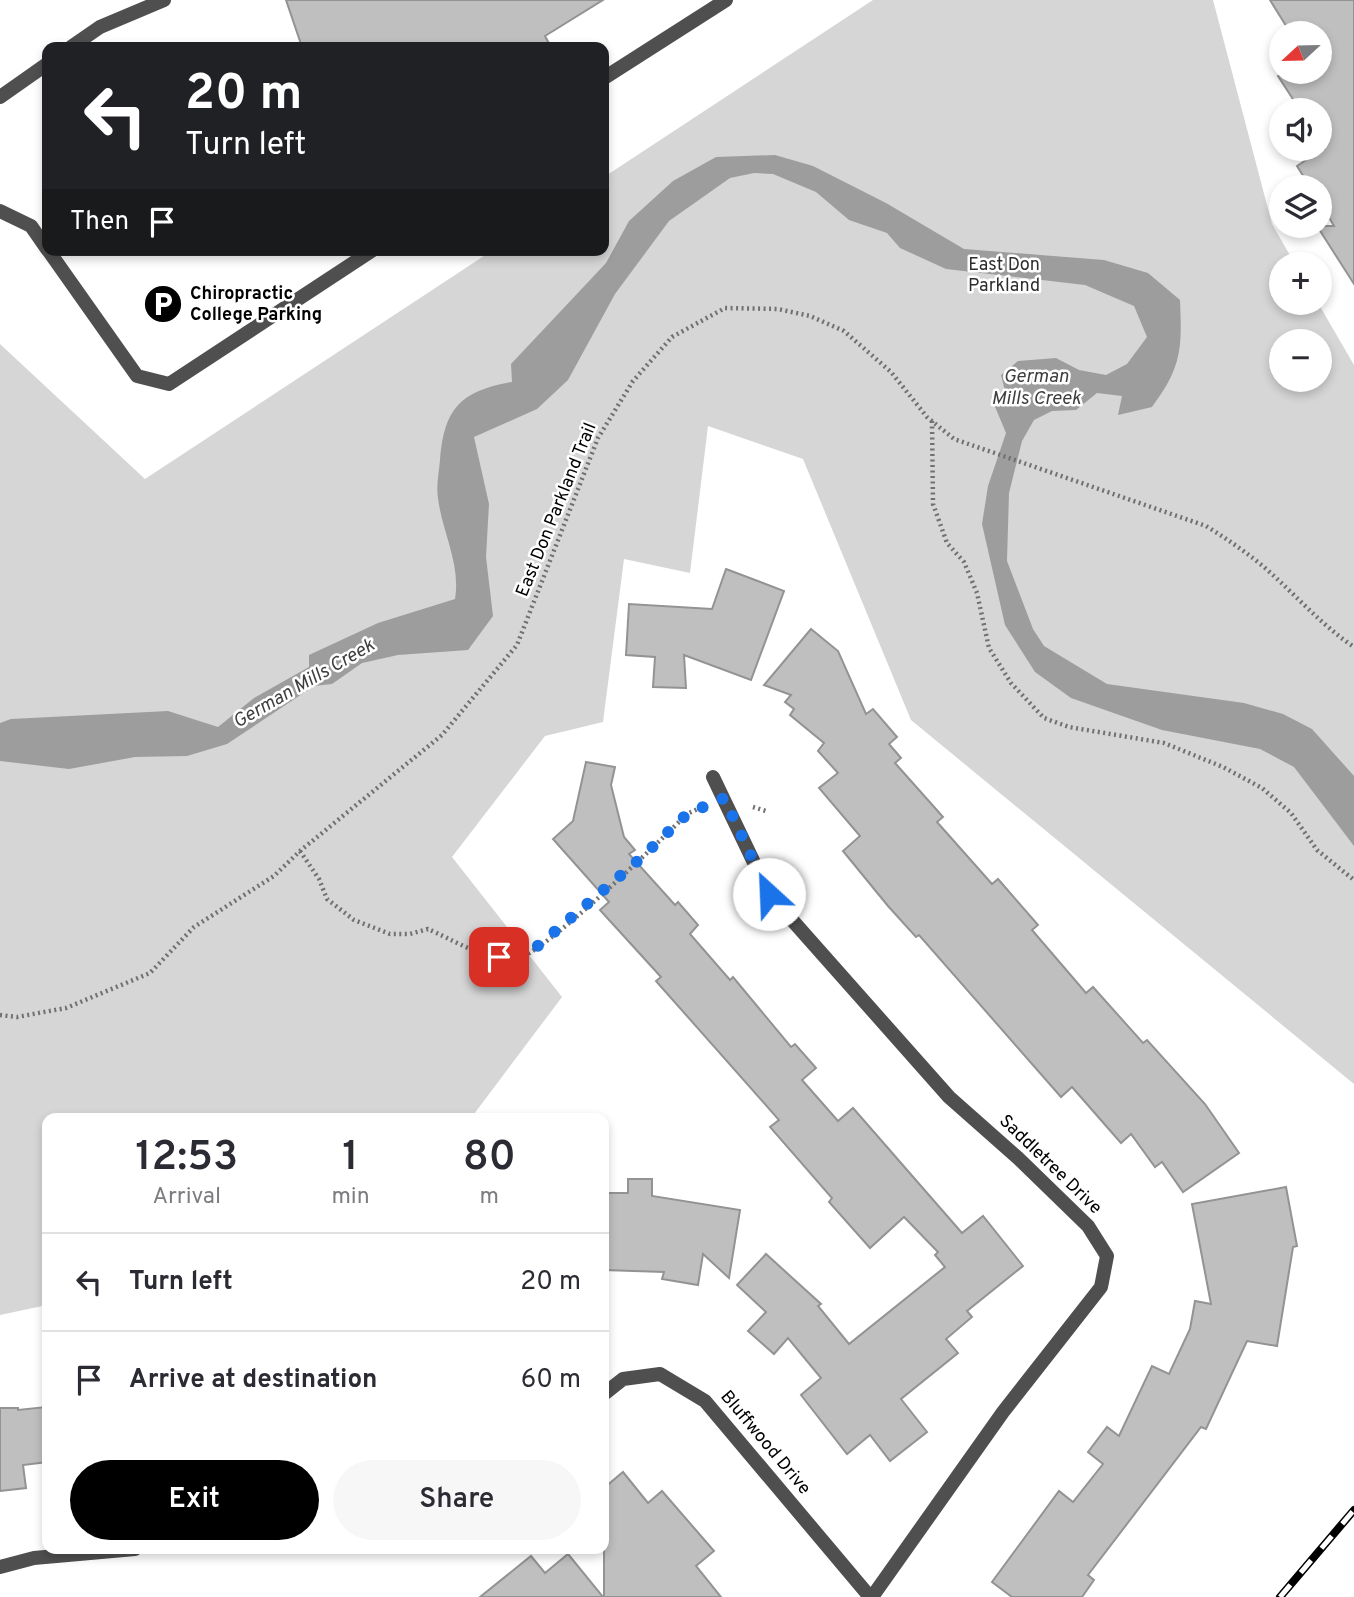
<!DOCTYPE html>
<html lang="en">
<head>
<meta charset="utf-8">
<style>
	body { margin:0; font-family:Overpass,sans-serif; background:#f7f7f7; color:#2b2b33; height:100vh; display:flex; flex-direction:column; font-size:26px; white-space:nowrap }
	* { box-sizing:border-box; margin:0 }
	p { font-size:23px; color:#7c7c81 }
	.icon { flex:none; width:38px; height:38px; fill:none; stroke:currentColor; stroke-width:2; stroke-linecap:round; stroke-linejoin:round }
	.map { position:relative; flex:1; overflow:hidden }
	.drawer { position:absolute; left:42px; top:1113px; width:567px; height:441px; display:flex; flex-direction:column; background:#fff; border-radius:14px; box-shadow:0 4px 10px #0003 }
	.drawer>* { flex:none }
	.top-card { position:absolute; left:42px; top:42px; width:567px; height:214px; border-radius:14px; box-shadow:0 4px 10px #0003; background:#202124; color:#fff; overflow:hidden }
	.needle { width:46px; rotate:248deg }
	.controls { position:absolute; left:1269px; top:21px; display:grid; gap:14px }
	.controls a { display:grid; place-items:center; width:63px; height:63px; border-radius:50%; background:#fff; box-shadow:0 4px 10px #0003; font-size:35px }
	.pin { position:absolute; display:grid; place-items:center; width:60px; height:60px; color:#fff; margin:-30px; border-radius:14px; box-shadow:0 4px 10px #0006 }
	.me { position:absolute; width:77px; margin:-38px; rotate:335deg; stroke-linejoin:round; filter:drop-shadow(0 0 5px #0008) }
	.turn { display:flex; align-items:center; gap:24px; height:147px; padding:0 28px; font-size:32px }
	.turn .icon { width:91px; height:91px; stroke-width:2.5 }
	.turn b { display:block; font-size:49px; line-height:60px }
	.then { display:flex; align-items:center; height:66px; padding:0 28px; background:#0003; gap:14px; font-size:26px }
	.eta { display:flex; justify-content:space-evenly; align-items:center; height:119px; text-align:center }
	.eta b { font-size:42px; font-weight:600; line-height:49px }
	.action { display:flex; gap:14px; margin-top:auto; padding:14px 28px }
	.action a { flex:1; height:80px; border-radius:42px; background:#000; color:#fff; font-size:28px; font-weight:600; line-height:80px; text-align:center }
	.action a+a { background:#f7f7f7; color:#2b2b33 }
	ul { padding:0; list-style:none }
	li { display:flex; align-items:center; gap:21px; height:98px; padding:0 28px; border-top:2px solid #e1e1e2 }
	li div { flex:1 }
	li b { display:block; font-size:26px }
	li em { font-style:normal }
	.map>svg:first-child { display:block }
</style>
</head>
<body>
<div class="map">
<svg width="1354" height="1597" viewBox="0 0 1354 1597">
	<rect width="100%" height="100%" fill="#fff"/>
	<path fill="#d6d6d6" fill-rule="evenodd" d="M873,0H1213L1272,224L1295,264H1281V303H1318L1354,365V1084L911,720L803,459L708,426L690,573L624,559L603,722L545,736L452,857L562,997L471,1118H47V1305L0,1315V344L145,479L493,250H604V177ZM1281,341H1320V380H1281Z"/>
	<path fill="#9d9d9d" d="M775,155L813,166L886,203L964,249L1104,260L1148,273L1180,300C1182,348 1182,367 1152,407L1118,415L1122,396L1097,393L1076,410L1052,411L1034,420L1022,441L1009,493L1007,561L1033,629L1044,646L1107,684L1244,703L1283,714L1312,729L1354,776V846L1294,767L1260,749L1162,730L1071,698L1035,672L1005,625L982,524L988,486L1006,433L991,397L1005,391L1001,375L1018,361L1056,358L1079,370L1106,375L1127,364L1147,337L1134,306L1085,285L946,269L900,248L887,233L849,220L816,192L773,174L754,173L730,178L669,221L615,294L568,380L537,409L474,437L489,504L486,557L493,616L468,650L398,655L362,663L332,684L314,686L227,744L187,756L135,757L69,769L0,761V723L11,719L168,711L218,727L254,698L309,667V655L378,623L455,599C461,564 442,532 438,498C436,486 439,472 440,460C444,408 461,391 512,382L511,364L606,263L629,221L673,181L716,157Z"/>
	<g fill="#bfbfbf" stroke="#939393" stroke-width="2">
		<path d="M286,0H603L545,36L551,47H302Z"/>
		<path d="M1270,0H1354V284L1317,226H1334L1320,202V187H1310L1297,166L1309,158L1303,149H1324L1320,141V110H1300L1278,76L1284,72H1320V33H1282L1288,29Z"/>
		<path d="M726,569L784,591L751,680L684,655L686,688L653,687L655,657L626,655L629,604L712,609Z"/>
		<path d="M811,629L838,651L866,714L873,709L897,737L889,744L901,758L895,763L943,817L937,822L992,884L998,879L1038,925L1032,930L1086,993L1093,987L1143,1043L1147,1040L1205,1104L1239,1153L1183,1192L1162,1162L1155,1167L1131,1134L1121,1143L1072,1087L1061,1097L919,935L916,937L888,906L843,851L860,836L819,788L838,773L818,751L824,743L790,715L794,709L785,702L791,695L764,685Z"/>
		<path d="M586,762L615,767L611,785L624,837L635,850L629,854L675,905L678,902L698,925L690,934L730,980L733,977L791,1047L795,1044L816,1068L802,1080L838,1121L853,1108L962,1233L983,1216L1023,1266L967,1311L972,1317L946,1339L958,1353L901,1399L927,1432L890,1461L870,1435L847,1454L801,1395L821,1378L788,1338L774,1354L748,1331L766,1312L737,1285L766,1254L821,1304L818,1306L849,1344L945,1267L935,1255L938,1252L904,1217L870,1248L829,1202L832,1198L770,1127L779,1120L656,981L661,977L600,910L609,902L553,839L573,821Z"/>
		<path d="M628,1179H652V1196L740,1210L729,1278L703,1254L698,1285L662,1279L664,1272L604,1270V1193H628Z"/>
		<path d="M1286,1187L1297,1246L1293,1247L1277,1346L1247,1341L1206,1429L1201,1427L1088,1575L1094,1580L1082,1597H1012L992,1582L1059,1491L1073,1502L1103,1464L1088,1452L1107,1427L1119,1436L1152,1366L1169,1374L1190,1329L1195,1301L1211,1304L1192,1204Z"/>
		<path d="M46,1407L47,1462L23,1465L26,1488L0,1491V1408H18V1410Z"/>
		<path d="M623,1472L648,1503L662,1491L714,1551L696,1566L721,1597H604V1488Z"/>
		<path d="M568,1554L603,1597H480L531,1556L545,1573Z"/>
	</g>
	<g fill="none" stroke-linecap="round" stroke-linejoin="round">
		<g stroke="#717171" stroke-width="4.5" stroke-dasharray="2 3.5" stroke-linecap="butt">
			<path d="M932,421L933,504L947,543L964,562L977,593L989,648L1011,683L1044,718L1069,727L1164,743L1223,767L1262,788L1291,813L1317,850L1354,880"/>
			<path d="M753,807L766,811"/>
			<path d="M300,851L319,879L327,899L354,920L390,934H410L428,929C449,938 491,963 514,960C543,955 661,840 687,814L702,807"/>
			<path d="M0,1015L17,1017L66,1008L150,973L194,927L274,876L300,851L442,735L517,645L598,438L633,381L672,337L725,308L778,309L810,316L844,331L891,372L927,417L954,439L1206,526C1227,539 1246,552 1264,567C1295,594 1320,624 1354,647"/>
		</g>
		<g stroke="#4f4f4f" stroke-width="14">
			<path d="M71,47L100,27L164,0"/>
			<path d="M604,78L726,0"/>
			<path d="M0,97L47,64"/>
			<path d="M0,211L31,226L47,249"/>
			<path d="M48,250L137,376L169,384L373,250"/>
		</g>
		<g stroke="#4f4f4f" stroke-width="14">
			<path d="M713,777L769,894L949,1097L1018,1158L1088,1226L1107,1256L1101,1287L1003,1412L872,1597"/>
			<path d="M604,1394L623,1379L660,1374L705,1401L870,1597"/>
			<path d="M0,1567L34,1558L135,1549"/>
		</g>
		<g stroke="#000" stroke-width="8">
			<path id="rail" d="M1280,1597L1354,1510"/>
		</g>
		<use href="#rail" stroke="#fff" stroke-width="5" stroke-dasharray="16" stroke-linecap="butt"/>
	</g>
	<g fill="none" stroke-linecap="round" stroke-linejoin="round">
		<path stroke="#1a73e8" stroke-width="12" stroke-dasharray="0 21.6" d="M499,957L514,960L539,945L640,859L687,814L724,798L769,894"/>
	</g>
	<defs>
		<g id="parking-disc" transform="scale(2.0125)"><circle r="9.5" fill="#000" stroke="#fff"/><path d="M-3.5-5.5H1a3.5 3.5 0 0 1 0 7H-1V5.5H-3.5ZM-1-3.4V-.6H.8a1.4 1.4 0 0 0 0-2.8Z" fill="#fff"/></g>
	</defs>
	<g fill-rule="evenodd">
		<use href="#parking-disc" x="163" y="304"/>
	</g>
	<g text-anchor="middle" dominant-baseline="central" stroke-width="5" stroke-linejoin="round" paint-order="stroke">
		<g font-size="18" fill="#2d2d2d" stroke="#fff">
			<text x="1004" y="265">East Don<tspan x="1004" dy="21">Parkland</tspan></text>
		</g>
		<g font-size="18" font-weight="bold" fill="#000" stroke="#fff" text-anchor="start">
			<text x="190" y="294">Chiropractic<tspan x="190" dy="21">College Parking</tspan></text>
		</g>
		<g font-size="18" fill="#000" stroke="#fff">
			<text transform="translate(557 510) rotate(-68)">East Don Parkland Trail</text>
			<text transform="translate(1050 1165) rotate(44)">Saddletree Drive</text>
			<text transform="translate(765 1443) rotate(50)">Bluffwood Drive</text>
		</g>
		<g font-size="19" font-style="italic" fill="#3e3e3e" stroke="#fff">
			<text x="1036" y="377">German<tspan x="1036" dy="22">Mills Creek</tspan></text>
			<text transform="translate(304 684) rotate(-30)">German Mills Creek</text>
		</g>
	</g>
</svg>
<div class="controls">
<a><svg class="needle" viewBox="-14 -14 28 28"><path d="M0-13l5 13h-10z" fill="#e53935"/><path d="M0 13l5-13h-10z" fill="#7c7c81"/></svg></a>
<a><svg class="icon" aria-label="sound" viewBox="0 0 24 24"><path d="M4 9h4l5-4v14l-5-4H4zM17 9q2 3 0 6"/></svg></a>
<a><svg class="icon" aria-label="layers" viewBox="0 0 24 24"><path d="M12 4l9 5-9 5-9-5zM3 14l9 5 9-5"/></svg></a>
<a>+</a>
<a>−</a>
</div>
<div class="pin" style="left:499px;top:957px;background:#d93025"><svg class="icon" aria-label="arrive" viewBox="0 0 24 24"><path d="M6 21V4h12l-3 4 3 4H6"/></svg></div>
<svg class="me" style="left:769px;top:894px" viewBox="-20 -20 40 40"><circle r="19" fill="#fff"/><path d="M0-13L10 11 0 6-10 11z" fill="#1a73e8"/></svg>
<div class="top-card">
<div class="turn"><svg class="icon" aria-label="left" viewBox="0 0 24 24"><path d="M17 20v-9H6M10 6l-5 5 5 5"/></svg><div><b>20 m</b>Turn left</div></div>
<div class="then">Then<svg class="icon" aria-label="arrive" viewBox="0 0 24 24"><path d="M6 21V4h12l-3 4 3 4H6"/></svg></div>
</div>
<section class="drawer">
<div class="eta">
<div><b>12:53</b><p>Arrival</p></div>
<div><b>1</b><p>min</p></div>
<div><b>80</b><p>m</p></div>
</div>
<ul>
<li><svg class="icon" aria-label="left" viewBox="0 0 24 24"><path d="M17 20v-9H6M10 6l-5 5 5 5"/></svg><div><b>Turn left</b></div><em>20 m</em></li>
<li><svg class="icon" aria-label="arrive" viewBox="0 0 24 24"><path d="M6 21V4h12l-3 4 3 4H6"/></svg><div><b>Arrive at destination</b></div><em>60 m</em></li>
</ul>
<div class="action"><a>Exit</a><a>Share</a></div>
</section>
</div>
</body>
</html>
